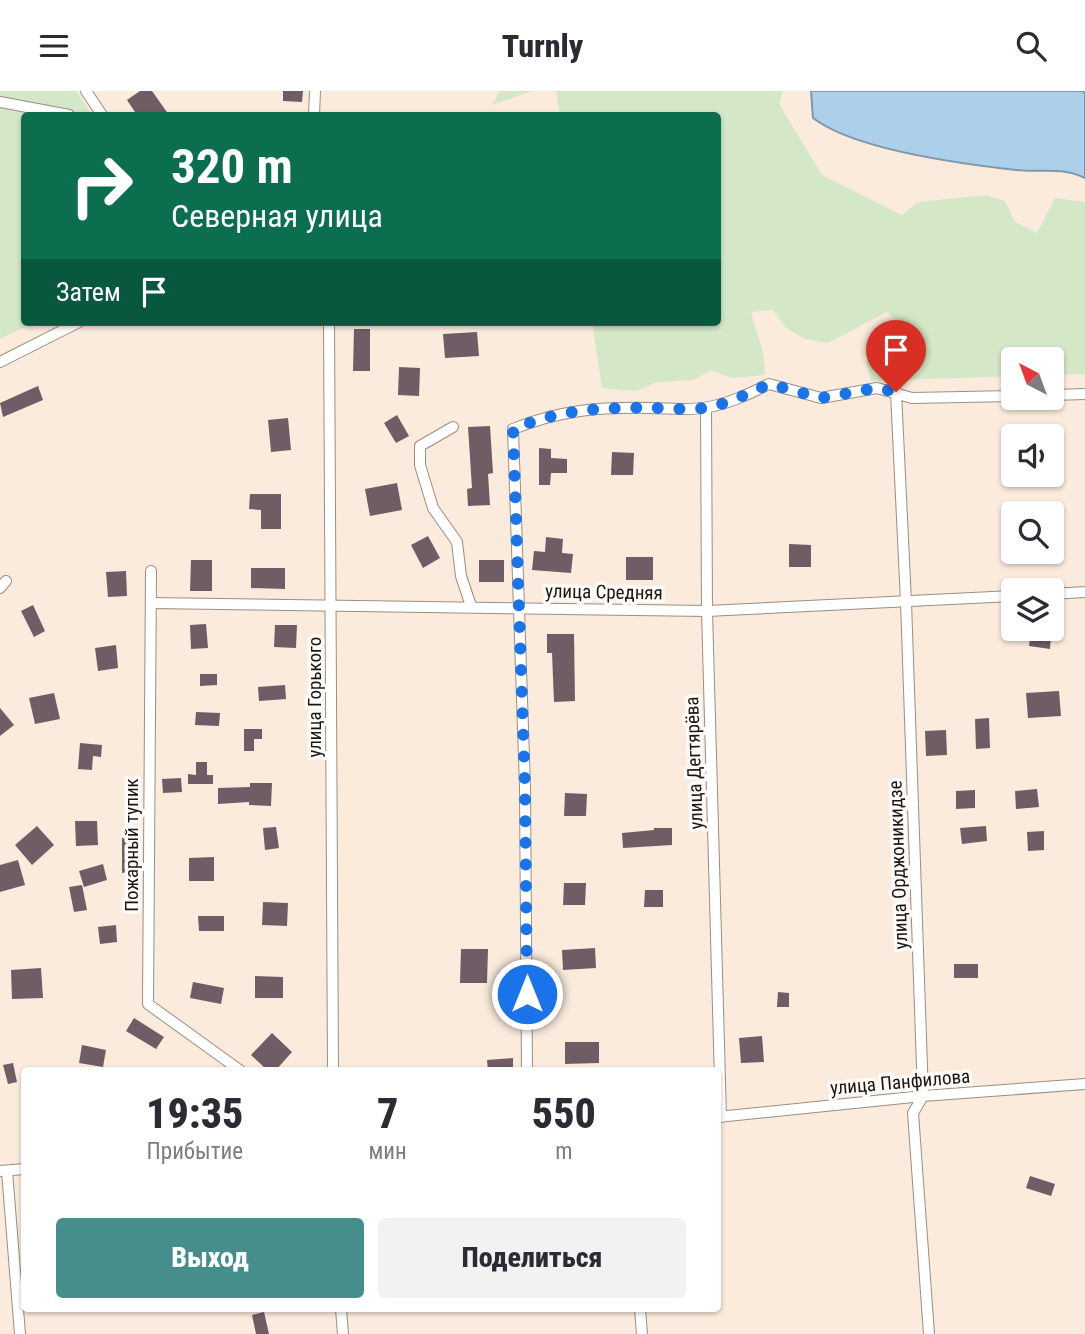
<!DOCTYPE html>
<html lang="ru">
<head>
<meta charset="utf-8">
<style>
	body { margin:0; font-family:"Roboto Condensed",sans-serif; background:#f2f2f3; color:#2b2b33; height:100vh; display:flex; flex-direction:column; font-size:26px; white-space:nowrap }
	* { box-sizing:border-box; margin:0 }
	p { font-size:23px; color:#7c7c81 }
	.icon { flex:none; width:38px; height:38px; fill:none; stroke:currentColor; stroke-width:2; stroke-linecap:round; stroke-linejoin:round }
	.map { position:relative; flex:1; overflow:hidden }
	.sheet { position:absolute; left:21px; top:976px; width:700px; height:245px; display:flex; flex-direction:column; background:#fff; border-radius:7px; box-shadow:0 2px 5px #0004 }
	.sheet>* { flex:none }
	.banner { position:absolute; left:21px; top:21px; width:700px; height:214px; border-radius:7px; box-shadow:0 2px 5px #0004; background:#0b6e4f; color:#fff; overflow:hidden }
	.needle { width:46px; rotate:319deg }
	.fabs { position:absolute; left:1001px; top:256px; display:grid; gap:14px }
	.fabs a { display:grid; place-items:center; width:63px; height:63px; border-radius:7px; background:#fff; box-shadow:0 2px 5px #0004; font-size:35px }
	.pin { position:absolute; display:grid; place-items:center; width:60px; height:60px; color:#fff; margin:-72px -30px; border-radius:50% 50% 50% 0; rotate:-45deg; box-shadow:0 0 7px #0007 }
	.pin .icon { rotate:45deg }
	.me { position:absolute; width:77px; margin:-38px; rotate:0deg; stroke-linejoin:round; filter:drop-shadow(0 0 5px #0008) }
	.turn { display:flex; align-items:center; gap:24px; height:147px; padding:0 35px; font-size:32px }
	.turn .icon { width:91px; height:91px; stroke-width:2.5 }
	.turn b { display:block; font-size:49px; line-height:60px }
	.then { display:flex; align-items:center; height:66px; padding:0 35px; background:#0003; gap:14px; font-size:26px }
	.eta { display:flex; justify-content:space-evenly; align-items:center; height:119px; text-align:center }
	.eta b { font-size:42px; font-weight:800; line-height:49px }
	.action { display:flex; gap:14px; margin-top:auto; padding:14px 35px }
	.action a { flex:1; height:80px; border-radius:7px; background:#468e8c; color:#fff; font-size:28px; font-weight:800; line-height:80px; text-align:center }
	.action a+a { background:#f2f2f3; color:#2b2b33 }
	header { display:flex; justify-content:space-between; align-items:center; height:91px; padding:0 35px; background:#fff; font-size:32px; font-weight:800 }
	.map>svg:first-child { display:block }
</style>
</head>
<body>
<header><svg class="icon" aria-label="menu" viewBox="0 0 24 24"><path d="M4 6h16M4 12h16M4 18h16"/></svg>Turnly<svg class="icon" aria-label="search" viewBox="0 0 24 24"><circle cx="10" cy="10" r="6"/><path d="M15 15l6 6"/></svg></header>
<div class="map">
<svg width="1085" height="1243" viewBox="0 0 1085 1243">
	<rect width="100%" height="100%" fill="#faebdd"/>
	<g fill="#d4e7c7">
		<path d="M0,0H76L92,24H24V231H35L0,248Z"/>
		<path d="M500,0H532L492,14Z"/>
		<path d="M556,0H783L779,13L822,84L902,124L918,111L986,104L1005,110L1015,131L1037,142L1055,107L1085,111V283L1052,284V268H1013V285L871,290L866,271L900,242V233L887,221L828,252L805,248L786,237L773,219L751,221C757,245 765,258 765,284L732,287L711,279L693,289L657,291L636,300L602,297L592,231H718V24H560Z"/>
	</g>
	<path fill="#acd0ea" stroke="#8098a9" stroke-width="2" d="M811,0H1083L1085,3V87C1059,75 1042,82 1016,79C962,73 855,59 813,27Z"/>
	<g fill="#6e5d64">
		<path d="M140,0H152L169,24H137L127,9Z"/>
		<path d="M283,0H303L302,11L283,10Z"/>
		<path d="M354,238H370V280H353Z"/>
		<path d="M477,241L479,265L445,267L443,243Z"/>
		<path d="M399,276L420,277L419,305L398,304Z"/>
		<path d="M38,295L43,309L3,326L0,312Z"/>
		<path d="M397,324L409,345L396,352L384,332Z"/>
		<path d="M288,327L291,359L271,361L268,329Z"/>
		<path d="M490,335L493,382L488,383L490,414L468,415L467,398L472,397L468,336Z"/>
		<path d="M539,357L551,358V367L567,368V382H551L550,394H539Z"/>
		<path d="M612,361L634,362L633,384H611Z"/>
		<path d="M397,392L402,419L370,425L365,398Z"/>
		<path d="M250,403H281V438H261V419L249,418Z"/>
		<path d="M428,445L440,467L423,477L411,454Z"/>
		<path d="M546,446L563,448L562,462L573,463L571,482L532,479L534,460L545,461Z"/>
		<path d="M789,453L811,454V476H789Z"/>
		<rect x="626" y="466" width="27" height="23"/>
		<path d="M191,469H212V500H190Z"/>
		<rect x="479" y="469" width="25" height="22"/>
		<path d="M251,477H285V498L251,497Z"/>
		<path d="M126,480L127,505L108,506L106,481Z"/>
		<path d="M33,514L45,540L34,546L21,520Z"/>
		<path d="M206,533L208,557L191,558L190,534Z"/>
		<path d="M275,534H297L296,557L274,556Z"/>
		<path d="M1031,542L1051,545L1050,558L1029,555Z"/>
		<path d="M547,543H574L575,610L554,611L552,562H547Z"/>
		<path d="M116,554L118,577L98,580L95,557Z"/>
		<path d="M200,583H217V594L200,595Z"/>
		<path d="M285,594L286,608L259,610L258,596Z"/>
		<path d="M1059,600L1061,625L1028,627L1026,602Z"/>
		<path d="M54,602L60,628L35,633L29,607Z"/>
		<path d="M0,617L14,634L0,645Z"/>
		<path d="M196,621L220,622L219,635L195,634Z"/>
		<path d="M989,627L990,657L976,658L975,628Z"/>
		<path d="M244,638H262V648H254V660H244Z"/>
		<path d="M946,639L947,664L926,665L925,640Z"/>
		<path d="M80,652L102,654L101,666L93,665L92,679L78,678Z"/>
		<path d="M196,671H207V684H213V693H188V683L196,684Z"/>
		<path d="M181,687L182,701L163,702L162,688Z"/>
		<path d="M250,692H272L271,715L249,714V711L218,713V697L250,696Z"/>
		<path d="M1037,698L1039,716L1016,718L1015,700Z"/>
		<path d="M975,699V717L956,718V700Z"/>
		<path d="M565,702L587,703L586,725H564Z"/>
		<path d="M75,730H97L98,754L76,755Z"/>
		<path d="M37,735L54,754L32,774L15,754Z"/>
		<path d="M986,735L987,750L962,753L960,737Z"/>
		<path d="M122,736H138V752H136L139,810H129V781L122,782Z"/>
		<path d="M276,736L279,757L265,759L263,737Z"/>
		<path d="M654,737H672V754L623,757L622,742L654,739Z"/>
		<path d="M1044,740V759L1028,760L1027,741Z"/>
		<path d="M214,766V790H189V767Z"/>
		<path d="M18,769L25,794L0,801V774Z"/>
		<path d="M103,773L107,789L84,796L79,780Z"/>
		<path d="M564,792H586L585,814H563Z"/>
		<path d="M82,794L87,819L74,821L69,796Z"/>
		<path d="M645,799H663V816H644Z"/>
		<path d="M263,811L288,812L287,835L262,834Z"/>
		<path d="M198,825H224V840H199Z"/>
		<path d="M116,834L117,851L100,853L98,836Z"/>
		<path d="M595,857L596,877L563,879L562,859Z"/>
		<path d="M461,858H488L487,892H460Z"/>
		<rect x="954" y="873" width="24" height="14"/>
		<path d="M41,877L43,907L12,908L11,879Z"/>
		<path d="M255,885L283,886V907H255Z"/>
		<path d="M193,891L224,897L221,913L190,907Z"/>
		<path d="M557,891L558,911L541,912L540,892Z"/>
		<path d="M778,901L789,902V916H777Z"/>
		<path d="M134,927L164,946L156,958L126,940Z"/>
		<path d="M272,942L292,961L275,980H268L251,964Z"/>
		<path d="M762,945L764,971L741,972L739,947Z"/>
		<path d="M565,951H599V972L565,973Z"/>
		<path d="M82,954L106,959L103,976L79,972Z"/>
		<path d="M513,967V980H488L487,969Z"/>
		<path d="M13,972L17,991L8,993L3,974Z"/>
		<path d="M1030,1085L1055,1093L1051,1105L1026,1097Z"/>
		<path d="M264,1221L269,1243H256L252,1224Z"/>
	</g>
	<g fill="none" stroke-linecap="round" stroke-linejoin="round">
		<g stroke="#9c8e81" stroke-width="12">
			<g id="minor">
				<path d="M86,0L102,24"/>
				<path d="M0,11L69,24"/>
				<path d="M314,24L315,0"/>
				<path d="M329,231L333,980"/>
				<path d="M0,271L79,231"/>
				<path d="M896,301L906,511L923,1005L913,1022L929,1243"/>
				<path d="M1052,304L1085,303"/>
				<path d="M706,317L707,520L721,1026"/>
				<path d="M453,336L420,355V374L433,417L457,451L461,485L471,515"/>
				<path d="M151,480L148,913L241,980"/>
				<path d="M0,497L6,490"/>
				<path d="M1052,503L1085,501"/>
				<path d="M151,512L707,520L1013,505"/>
				<path d="M527,980L525,697L513,338C560,319 599,316 649,317C668,317 690,320 709,316C730,312 749,303 769,293L821,307L877,297L912,307L1013,305"/>
				<path d="M718,1026L923,1005L1085,993"/>
				<path d="M0,1080L24,1078"/>
				<path d="M7,1080L20,1243"/>
				<path d="M341,1218L343,1243"/>
				<path d="M640,1218L642,1243"/>
			</g>
		</g>
		<use href="#minor" stroke="#fff" stroke-width="10"/>
	</g>
	<g fill="none" stroke-linecap="round" stroke-linejoin="round">
		<path stroke="#1a73e8" stroke-width="12" stroke-dasharray="0 21.6" d="M527,903L525,697L513,338C562,318 602,316 655,317C672,317 692,320 709,316C730,312 749,302 769,293L821,307L877,297L896,301"/>
	</g>
	<g text-anchor="middle" dominant-baseline="central" stroke-width="7" stroke-linejoin="round" paint-order="stroke">
		<g font-size="19" fill="#1a1510" stroke="#fefbf8">
			<text transform="translate(604 501) rotate(1)">улица Средняя</text>
			<text transform="translate(314 606) rotate(-90)">улица Горького</text>
			<text transform="translate(694 672) rotate(-92)">улица Дегтярёва</text>
			<text transform="translate(131 754) rotate(-90)">Пожарный тупик</text>
			<text transform="translate(898 774) rotate(-92)">улица Орджоникидзе</text>
			<text transform="translate(900 991) rotate(-5)">улица Панфилова</text>
		</g>
	</g>
</svg>
<div class="fabs">
<a><svg class="needle" viewBox="-14 -14 28 28"><path d="M0-13l5 13h-10z" fill="#e53935"/><path d="M0 13l5-13h-10z" fill="#7c7c81"/></svg></a>
<a><svg class="icon" aria-label="sound" viewBox="0 0 24 24"><path d="M4 9h4l5-4v14l-5-4H4zM17 9q2 3 0 6"/></svg></a>
<a><svg class="icon" aria-label="search" viewBox="0 0 24 24"><circle cx="10" cy="10" r="6"/><path d="M15 15l6 6"/></svg></a>
<a><svg class="icon" aria-label="layers" viewBox="0 0 24 24"><path d="M12 4l9 5-9 5-9-5zM3 14l9 5 9-5"/></svg></a>
</div>
<div class="pin" style="left:896px;top:301px;background:#d93025"><svg class="icon" aria-label="arrive" viewBox="0 0 24 24"><path d="M6 21V4h12l-3 4 3 4H6"/></svg></div>
<svg class="me" style="left:527px;top:903px" viewBox="-20 -20 40 40"><circle r="17" fill="#1a73e8" stroke="#fff" stroke-width="3"/><path d="M0-11L8 9 0 5-8 9z" fill="#fff"/></svg>
<div class="banner">
<div class="turn"><svg class="icon" aria-label="right" viewBox="0 0 24 24"><path d="M7 20v-9h11M14 6l5 5-5 5"/></svg><div><b>320 m</b>Северная улица</div></div>
<div class="then">Затем<svg class="icon" aria-label="arrive" viewBox="0 0 24 24"><path d="M6 21V4h12l-3 4 3 4H6"/></svg></div>
</div>
<section class="sheet">
<div class="eta">
<div><b>19:35</b><p>Прибытие</p></div>
<div><b>7</b><p>мин</p></div>
<div><b>550</b><p>m</p></div>
</div>
<div class="action"><a>Выход</a><a>Поделиться</a></div>
</section>
</div>
</body>
</html>
